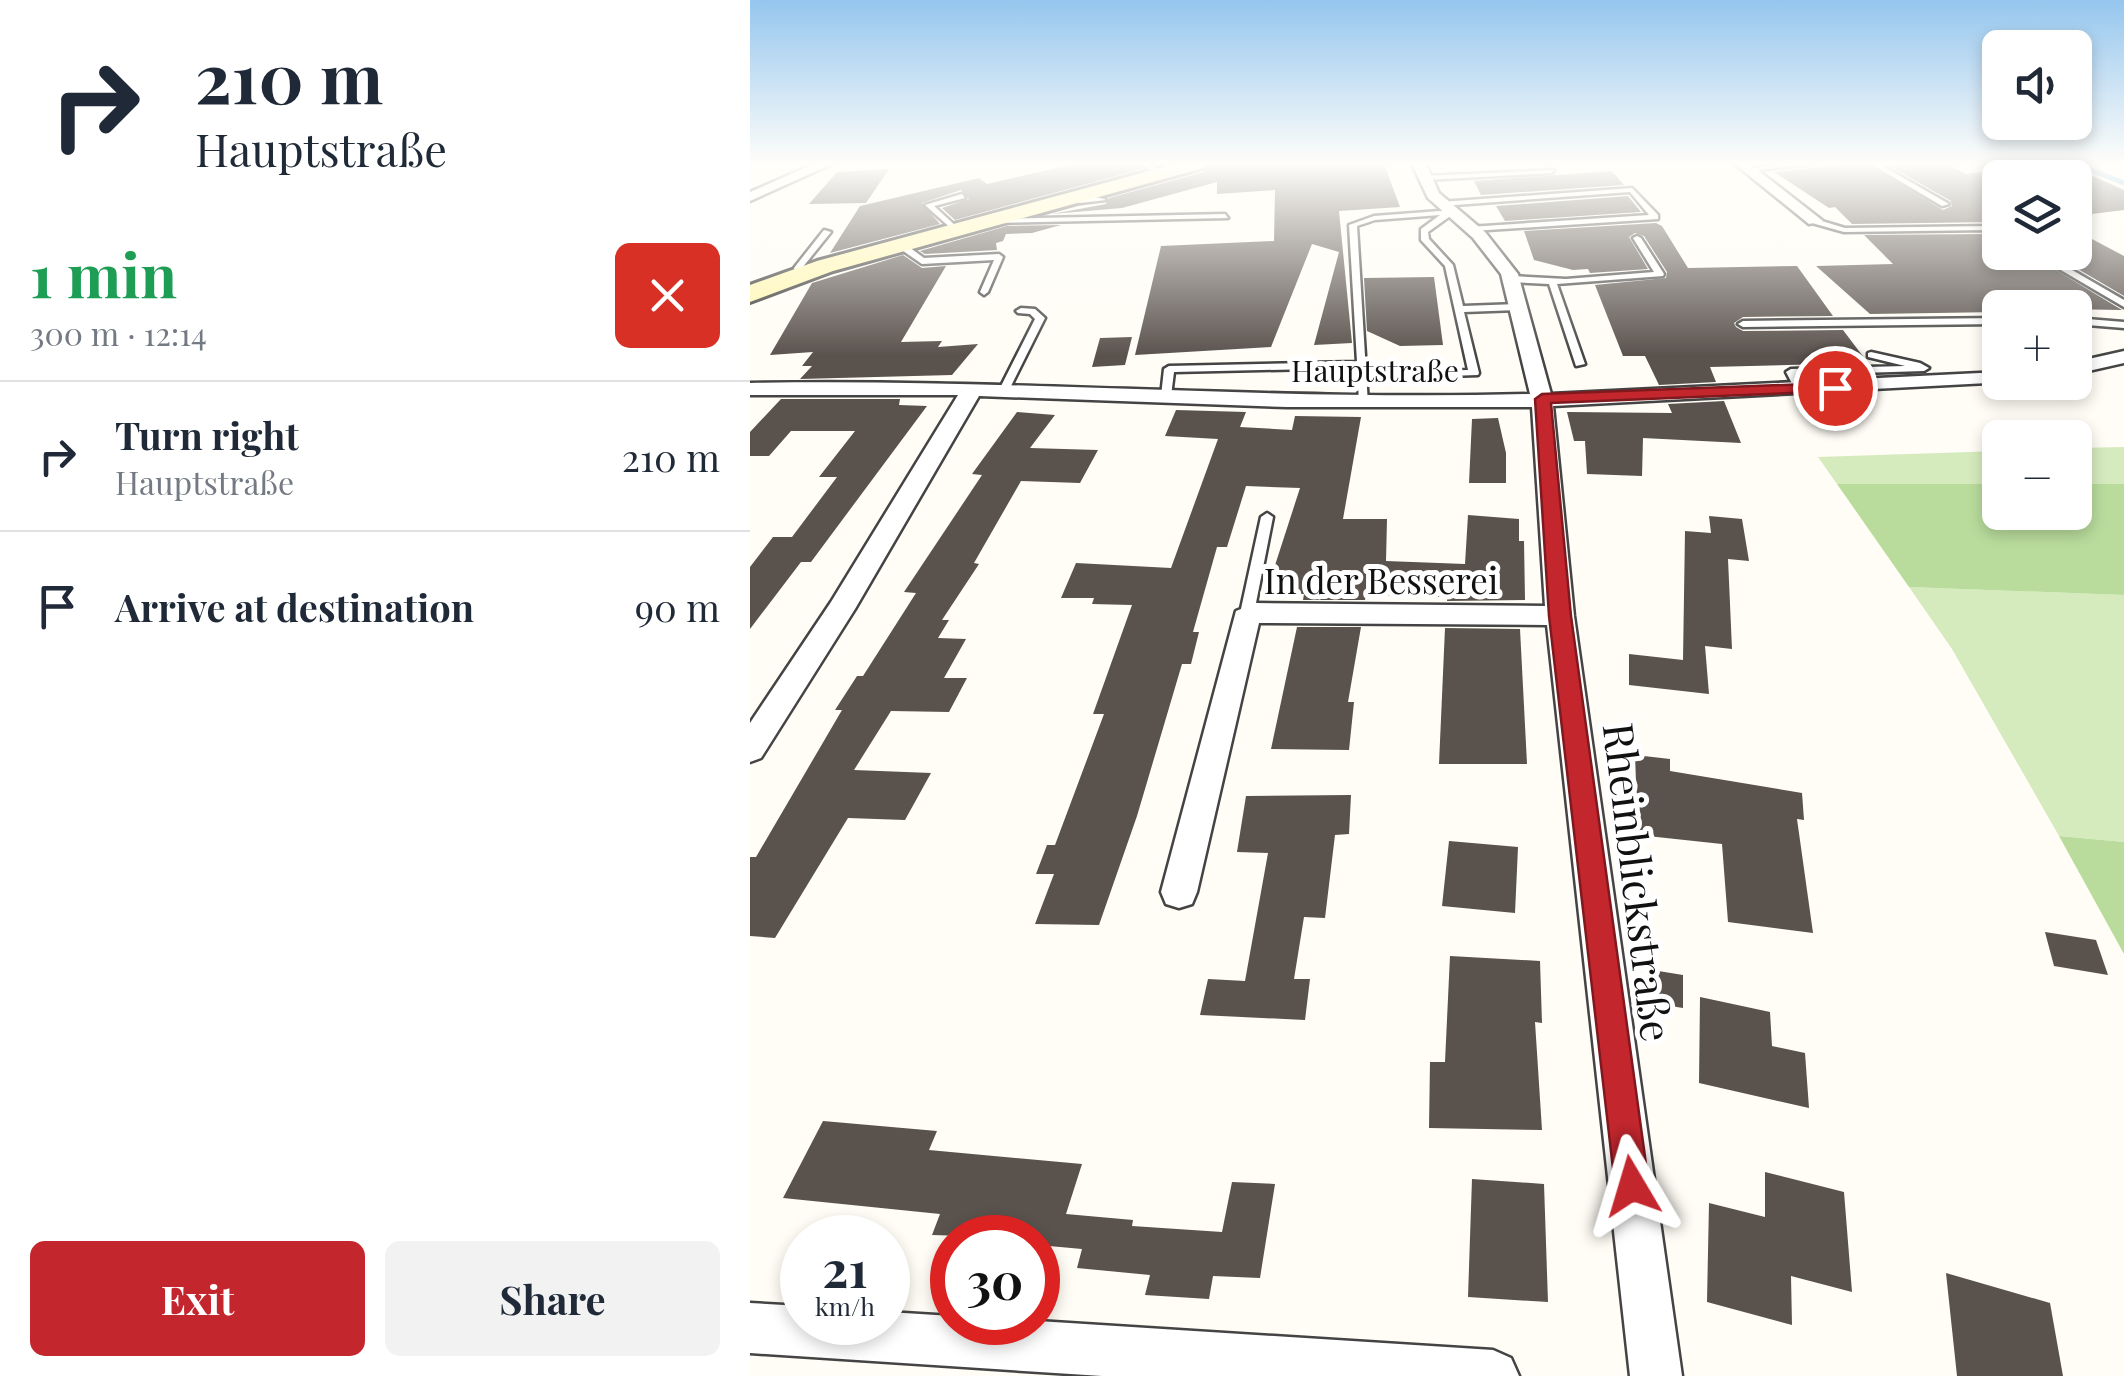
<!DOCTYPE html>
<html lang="en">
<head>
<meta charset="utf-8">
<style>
	body { margin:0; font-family:"Playfair Display",serif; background:#f2f2f3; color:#1f2937; height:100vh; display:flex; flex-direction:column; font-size:38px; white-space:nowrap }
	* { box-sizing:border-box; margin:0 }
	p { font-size:32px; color:#747a83 }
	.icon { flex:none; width:55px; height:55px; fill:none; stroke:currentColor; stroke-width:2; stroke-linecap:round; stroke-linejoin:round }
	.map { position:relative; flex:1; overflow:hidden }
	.side { display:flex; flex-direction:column; background:#fff; width:750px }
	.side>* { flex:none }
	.top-card { background:#fff; color:#1f2937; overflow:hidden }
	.fabs { position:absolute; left:1232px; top:30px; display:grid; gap:20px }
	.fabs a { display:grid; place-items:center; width:110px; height:110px; border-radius:15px; background:#fff; box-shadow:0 5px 15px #0003; font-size:50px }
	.speed { position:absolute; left:30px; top:1215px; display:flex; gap:20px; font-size:50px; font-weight:700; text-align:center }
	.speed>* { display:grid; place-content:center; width:130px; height:130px; border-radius:50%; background:#fff; box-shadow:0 5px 15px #0003; line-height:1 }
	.speed small { font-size:25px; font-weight:400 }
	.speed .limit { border:15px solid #d22; background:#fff; color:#111 }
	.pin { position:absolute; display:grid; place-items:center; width:85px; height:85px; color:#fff; margin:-42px; border:5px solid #fff; border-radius:50%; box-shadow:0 2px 10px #0007 }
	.me { position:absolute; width:110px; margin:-55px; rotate:353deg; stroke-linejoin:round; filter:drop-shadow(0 0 8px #0008) }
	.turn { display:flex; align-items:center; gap:35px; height:210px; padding:0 30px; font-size:45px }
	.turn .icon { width:130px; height:130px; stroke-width:2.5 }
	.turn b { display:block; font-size:70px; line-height:85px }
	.round { display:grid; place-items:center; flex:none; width:105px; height:105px; border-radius:15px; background:#f2f2f3 }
	.headline { display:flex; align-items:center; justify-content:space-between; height:170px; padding:0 30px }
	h1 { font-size:60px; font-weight:700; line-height:75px; color:#1e9e55 }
	.primary-button { display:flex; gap:20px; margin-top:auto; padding:20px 30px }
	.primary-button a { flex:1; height:115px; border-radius:15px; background:#c4262e; color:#fff; font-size:40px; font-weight:700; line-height:115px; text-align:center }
	.primary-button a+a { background:#f2f2f3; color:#1f2937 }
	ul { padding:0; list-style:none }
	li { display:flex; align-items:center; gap:30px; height:150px; padding:0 30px; border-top:2px solid #e0e1e3 }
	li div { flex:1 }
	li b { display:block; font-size:38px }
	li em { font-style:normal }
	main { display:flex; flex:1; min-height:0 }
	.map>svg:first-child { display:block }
</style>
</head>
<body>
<main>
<section class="side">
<div class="top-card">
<div class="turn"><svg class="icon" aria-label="right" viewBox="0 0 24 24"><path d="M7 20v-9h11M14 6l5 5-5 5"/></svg><div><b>210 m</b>Hauptstraße</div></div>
</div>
<div class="headline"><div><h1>1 min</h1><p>300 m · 12:14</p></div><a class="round" style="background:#d93025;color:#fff"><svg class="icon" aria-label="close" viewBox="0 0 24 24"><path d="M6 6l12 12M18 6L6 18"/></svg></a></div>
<ul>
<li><svg class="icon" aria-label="right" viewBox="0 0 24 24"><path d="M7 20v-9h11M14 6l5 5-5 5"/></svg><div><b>Turn right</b><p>Hauptstraße</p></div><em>210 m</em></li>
<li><svg class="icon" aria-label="arrive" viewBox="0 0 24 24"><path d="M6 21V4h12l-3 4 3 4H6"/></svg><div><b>Arrive at destination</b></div><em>90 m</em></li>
</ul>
<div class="primary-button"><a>Exit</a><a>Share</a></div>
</section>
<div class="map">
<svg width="1374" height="1376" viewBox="0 0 1374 1376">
	<rect width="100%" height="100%" fill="#fffdf5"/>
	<g fill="#d5ebbd">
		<path d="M1374,447V484H1325V448Z"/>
		<path d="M1250,451V484H1087L1068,457Z"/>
		<path d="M1159,587L1374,595V842L1309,836L1202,649Z"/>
	</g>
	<g fill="#b9dc9c">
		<path d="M1087,484H1250V512H1325V484H1374V595L1159,587Z"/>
		<path d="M1309,836L1374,842V954Z"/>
	</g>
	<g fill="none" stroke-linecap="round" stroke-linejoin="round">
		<path stroke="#3f96cf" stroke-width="5" d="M1326,164L1374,183"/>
	</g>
	<g fill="#5a524d">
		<path d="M324,164H387L392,169L205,220L192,208L219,199L211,190L172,203L190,224L80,253L110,206L229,178L237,184Z"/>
		<path d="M460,164H634L650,207L589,211L602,343L564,345L589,252L562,244L521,347L385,355L411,246L524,241L525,190L467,194V182L372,208L302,214L356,204L359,198L454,172Z"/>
		<path d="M1099,164H1118L1193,210L1202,206L1201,201L1136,164H1197L1216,174L1250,170V226L1241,222L1102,224L1085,207L1079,208L1024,172Z"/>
		<path d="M1325,168L1374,190V210L1325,216Z"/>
		<path d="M139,169L116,203L59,204L87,172Z"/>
		<path d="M862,171L874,185L731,195L724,181Z"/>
		<path d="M878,196L891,212L755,221L746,206Z"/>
		<path d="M906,223L912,226L938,268L1047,266L1083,316L993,317L984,323L986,327L993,331L1093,330L1118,363L960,367L966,382L909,385L895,356H873L845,285L916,278L917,272L894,236L885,233L879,237L898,269L840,273L838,269L823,270L784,260L774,231Z"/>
		<path d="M311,225L282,233L256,234L253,241L246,243L247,250L175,254L170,251L257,226Z"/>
		<path d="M1325,230L1374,256V296L1299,252H1325Z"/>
		<path d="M1238,234L1250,239V252H1276L1372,310L1250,308V312L1120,314L1066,266L1143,264L1114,235Z"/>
		<path d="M153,255L172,268L196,266L151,342L192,341L188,347L228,344L202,375L50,379L62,366H52L63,352L20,355L62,283Z"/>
		<path d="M684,277L693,345L650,346L617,331L614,278Z"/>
		<path d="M382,337L375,365L342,367L350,338Z"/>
		<path d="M31,399H150L149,405L177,406L61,562H51L0,629V567L23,537H42L87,477H69L105,431H41L19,456H0V432Z"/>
		<path d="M974,401L991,443L893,438L892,476L837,474L835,441H824L817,412L922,413L918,404Z"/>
		<path d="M426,410L496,412L490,427L542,430L545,416L611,417L593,519H637L636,561L715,564L718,515L769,519V541H774L775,600L697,601V597L616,595L615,600H553L554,594L516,593L550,488L496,486L477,547H467L443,632H449L441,664H432L387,816L349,925L285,924L304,874H286L297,845H305L354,714H343L382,605L342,604L344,598H311L326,563L421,568L468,439L415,436Z"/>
		<path d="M267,412L305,415L280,448L348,450L330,483L271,481L224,563L229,564L192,620H199L188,638L216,639L194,678H217L199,712L141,711L104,770L181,773L155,820L98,818L25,938L0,936V857H6L92,710H85L107,676H113L166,593L154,592L232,475L222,474Z"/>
		<path d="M748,418L756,453V483H719L722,419Z"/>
		<path d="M959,516L992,519L999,561L978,559L982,649L955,646L959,694L879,685V654L933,660L935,531L961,533Z"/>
		<path d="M547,627H611L598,702H604L599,750L521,749Z"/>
		<path d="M695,628L770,629L777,764H689Z"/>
		<path d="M885,755L920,759V771L1052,793L1054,820L1047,819L1063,933L978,922L972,844L888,835Z"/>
		<path d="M601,795L599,834L585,835L575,918L554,917L544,979H560L555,1020L450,1015L458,979L495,981L518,853L487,852L496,796Z"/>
		<path d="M699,841L768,847L765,913L692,906Z"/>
		<path d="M1295,932L1346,940L1358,975L1304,966Z"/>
		<path d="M700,956L790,961L792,1023L785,1022L792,1130L679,1128L680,1062H695Z"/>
		<path d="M896,969L933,975V1008L895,1002Z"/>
		<path d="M950,997L1020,1012L1022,1046L1055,1053L1059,1108L949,1083Z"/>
		<path d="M73,1121L187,1131L179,1150L332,1164L316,1214L383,1220L382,1226L472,1232L482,1182L525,1184L510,1278L463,1276L459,1299L395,1295L400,1275L327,1268L332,1249L288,1245V1238L182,1235L190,1214L33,1198Z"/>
		<path d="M1015,1172L1094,1192L1102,1292L1041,1276L1042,1325L957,1302L959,1203L1015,1217Z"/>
		<path d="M722,1179L794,1184L798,1302L718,1297Z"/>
		<path d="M1196,1273L1300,1303L1313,1376H1207Z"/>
	</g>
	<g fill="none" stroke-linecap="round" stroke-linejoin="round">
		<g stroke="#444" stroke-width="5">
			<g id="lane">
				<path d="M390,164H398L416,173L410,174Z"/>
				<path d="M1036,164H1061L998,171L995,169Z"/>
				<path d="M1121,164H1129L1199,204L1192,206Z"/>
				<path d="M804,170L802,173L675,180L671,178L675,176Z"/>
				<path d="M882,188L908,215V219L722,231H719V227L899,215L880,192L691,206L687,204L691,202Z"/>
				<path d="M212,194L215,198L184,206L208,228L209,230L205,232L175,205Z"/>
				<path d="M324,196C334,199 347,195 356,200L330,203L321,200Z"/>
				<path d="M703,210V214L678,232L679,239L703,265L713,306L768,304L773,307L768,310L714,312L729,373L728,375L638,378L633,375L638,372L718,370L695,266L671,240V229L690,215L625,220L607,226L618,404L609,402L607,368L424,372L421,396L416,399L411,396L414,369L419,366L607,362L599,225L624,216Z"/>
				<path d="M475,214L478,218L244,223L240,221L244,219Z"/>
				<path d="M1065,219L1095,228L1241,226L1250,230V235L1239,230L1094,232L1062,223V219Z"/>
				<path d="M74,230L81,232L52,268L53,277H47L44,268Z"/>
				<path d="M887,236L891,238L914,274L913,276L807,284L835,364L826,366L799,284L760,282L756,279L760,276L816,279L904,272L883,238Z"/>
				<path d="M146,242H152L174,258L249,254L253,257L238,292L234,295L230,292L244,260L172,264L146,246Z"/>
				<path d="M1280,252H1291L1374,300V307Z"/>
				<path d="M271,308L285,309L295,318L258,392L253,395L248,392L285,319L280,314L268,313L266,311Z"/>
				<path d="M1250,318V324L993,327L988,324L993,321Z"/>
				<path d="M1325,318L1374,322V328L1325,324Z"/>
				<path d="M1121,352L1170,363L1179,368L1174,371L1048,375L1055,389L1050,392L1046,391L1036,372L1041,369L1155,366L1118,357V353Z"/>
				<path d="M517,513L523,517L503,618L496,623L489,618L511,517Z"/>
			</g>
		</g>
		<g stroke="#444" stroke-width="5">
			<g id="street">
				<path d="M64,164H82L0,201V192Z"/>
				<path d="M662,164H676L689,193L735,232L768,274L801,394L1250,372V382H1257L803,406L824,616L932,1376H880L797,625L509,623L447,892L442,904L429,908L416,904L411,892L486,611L506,603L795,606L782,407H537L229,396L105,609L11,758L0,762V723L81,602L208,395H0V383C260,378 520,401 780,394L751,274L723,238L678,198Z"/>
				<path d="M985,164H1000L1073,221L1059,224Z"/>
				<path d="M1374,351V363L1325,374V362Z"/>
				<path d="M0,1303L52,1306V1322H138V1312L202,1316V1322L288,1321L743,1350L761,1358L769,1376H352L0,1353Z"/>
			</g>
		</g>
		<g stroke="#333" stroke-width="6">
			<path id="secondary" d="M425,164H456L453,168L83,271L0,302V285L67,261Z"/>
		</g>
		<use href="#lane" fill="#fff" fill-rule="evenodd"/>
		<use href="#street" fill="#fff" fill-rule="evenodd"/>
		<use href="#secondary" fill="#fff6b0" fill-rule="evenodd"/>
	</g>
	<linearGradient id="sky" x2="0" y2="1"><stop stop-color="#95c6ee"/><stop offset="0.46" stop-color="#fffefa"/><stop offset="1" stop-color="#fffefa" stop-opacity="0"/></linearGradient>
	<rect width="1374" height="356" fill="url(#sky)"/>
	<path fill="#c4262e" stroke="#7f191e" stroke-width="2.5" d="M1085,383L1093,388L1091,391L801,403L821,616L899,1186L894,1198L882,1203L870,1198L865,1186L799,616L785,399L792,394Z"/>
	<g text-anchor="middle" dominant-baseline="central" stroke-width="10" stroke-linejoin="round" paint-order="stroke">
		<g font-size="30" fill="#111" stroke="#fff">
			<text x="625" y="370">Hauptstraße</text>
		</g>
		<g font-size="35" fill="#111" stroke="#fff">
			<text x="631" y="579">In der Besserei</text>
		</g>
		<g font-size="42" fill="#111" stroke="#fff">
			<text transform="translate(889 882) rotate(83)">Rheinblickstraße</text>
		</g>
	</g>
</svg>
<div class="fabs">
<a><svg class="icon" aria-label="sound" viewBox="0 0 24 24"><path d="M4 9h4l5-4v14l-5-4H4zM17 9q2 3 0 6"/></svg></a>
<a><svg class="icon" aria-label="layers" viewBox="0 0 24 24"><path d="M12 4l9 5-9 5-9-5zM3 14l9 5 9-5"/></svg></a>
<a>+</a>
<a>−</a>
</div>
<div class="speed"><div>21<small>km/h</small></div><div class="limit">30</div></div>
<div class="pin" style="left:1085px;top:388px;background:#d93025"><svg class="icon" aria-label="arrive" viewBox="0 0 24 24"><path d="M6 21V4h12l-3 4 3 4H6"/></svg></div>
<svg class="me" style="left:882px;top:1186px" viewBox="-20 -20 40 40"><path d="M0-17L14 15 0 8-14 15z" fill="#c4262e" stroke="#fff" stroke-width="4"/></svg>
</div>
</main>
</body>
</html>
